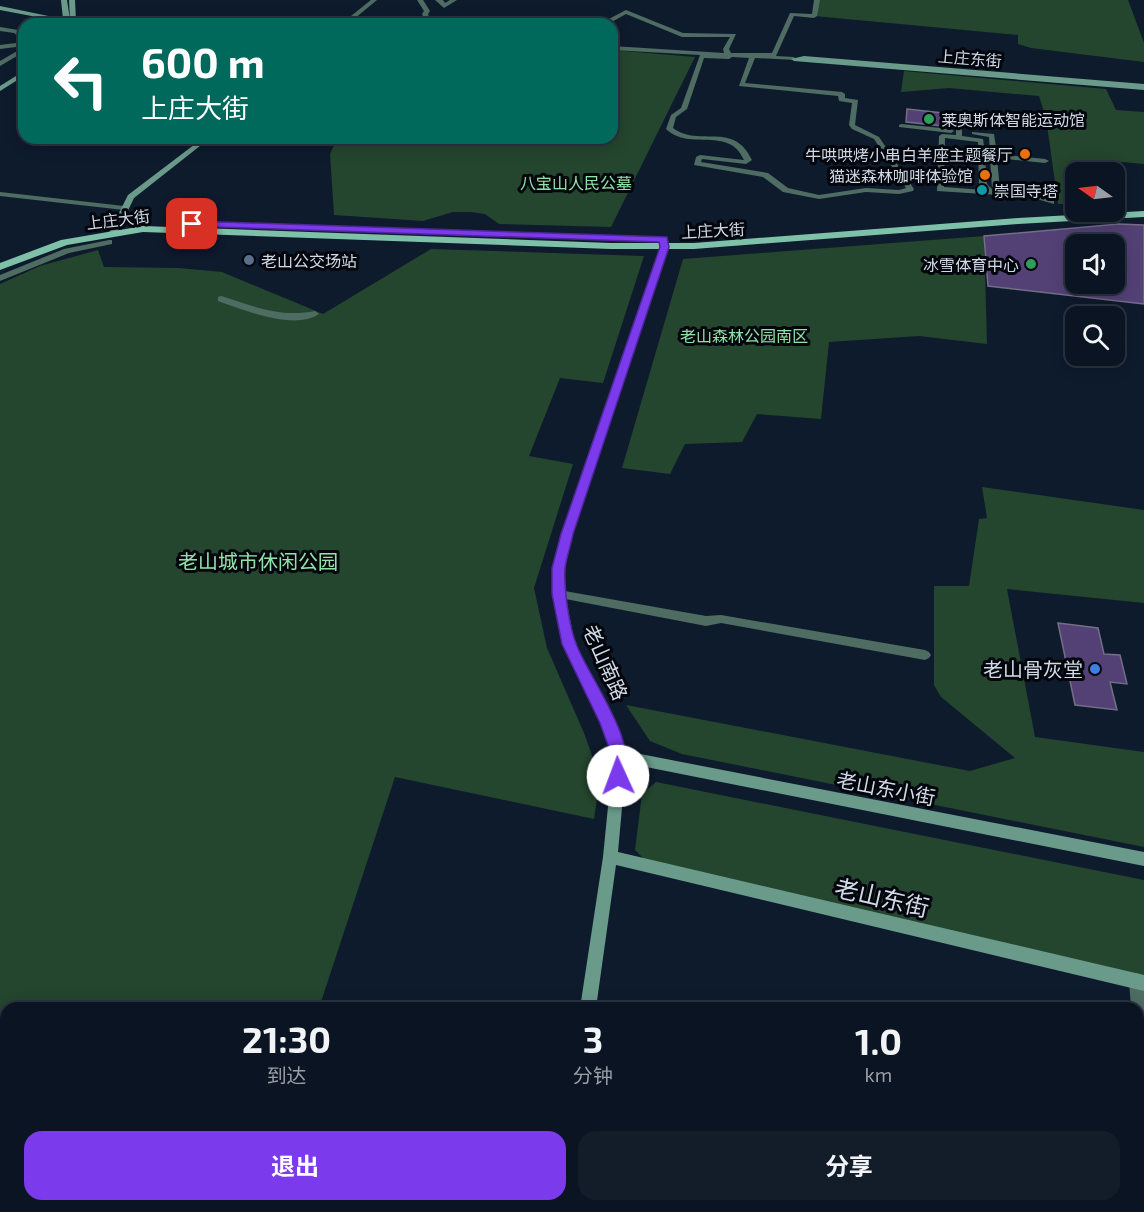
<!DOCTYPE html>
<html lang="zh">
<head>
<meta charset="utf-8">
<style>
	body { margin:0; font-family:"Exo 2","Noto Sans SC",sans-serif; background:#131d2a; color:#f1f3f6; height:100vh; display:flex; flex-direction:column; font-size:22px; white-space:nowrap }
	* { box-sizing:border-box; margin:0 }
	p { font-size:20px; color:#999ea5 }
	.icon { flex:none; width:33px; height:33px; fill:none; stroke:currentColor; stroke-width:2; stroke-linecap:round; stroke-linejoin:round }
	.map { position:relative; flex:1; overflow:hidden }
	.sheet { position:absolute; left:0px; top:1002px; width:1144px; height:210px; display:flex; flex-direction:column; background:#0a1422; border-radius:18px 18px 0 0; box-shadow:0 3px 15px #0003,0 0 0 2px #2a3340 }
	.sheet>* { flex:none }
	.guide { position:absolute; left:18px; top:18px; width:600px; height:126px; border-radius:18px; box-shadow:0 3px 15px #0003,0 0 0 2px #2a3340; background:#00695c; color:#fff; overflow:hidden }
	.needle { width:39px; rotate:284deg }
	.buttons { position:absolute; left:1065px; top:162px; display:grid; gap:12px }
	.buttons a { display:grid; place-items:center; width:60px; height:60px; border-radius:12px; background:#0a1422; box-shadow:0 3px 15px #0003,0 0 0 2px #2a3340; font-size:30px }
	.pin { position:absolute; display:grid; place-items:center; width:51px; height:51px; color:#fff; margin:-26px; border-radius:12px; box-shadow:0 3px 9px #0006 }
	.me { position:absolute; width:66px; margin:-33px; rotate:358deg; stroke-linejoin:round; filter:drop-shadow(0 0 4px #0008) }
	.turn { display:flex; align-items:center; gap:21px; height:126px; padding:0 24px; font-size:27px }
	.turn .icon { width:78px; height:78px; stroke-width:2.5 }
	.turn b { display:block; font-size:42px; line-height:51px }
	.eta { display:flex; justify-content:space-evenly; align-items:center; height:102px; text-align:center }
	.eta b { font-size:36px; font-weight:700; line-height:42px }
	.primary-button { display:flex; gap:12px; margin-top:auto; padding:12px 24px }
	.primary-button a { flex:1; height:69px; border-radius:18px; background:#7c3aed; color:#fff; font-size:24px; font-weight:700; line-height:69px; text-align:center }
	.primary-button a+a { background:#131d2a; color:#f1f3f6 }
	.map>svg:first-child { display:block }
</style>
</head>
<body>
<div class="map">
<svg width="1144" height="1212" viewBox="0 0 1144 1212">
	<rect width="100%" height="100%" fill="#0e1b2d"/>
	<g fill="#24452e">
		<path d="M817,0H1128L1144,43V62L1031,48L1018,44V35L814,16Z"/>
		<path d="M612,50L695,57L611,227L499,224L485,214L471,212H453L423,221L334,215L330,154L337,138H612Z"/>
		<path d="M904,71L1106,89L1116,110L1144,112V164L1112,161L1114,172H1076L1075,204H1058L1046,118L1039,96L949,88L901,92Z"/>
		<path d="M984,236L987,344L919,336L829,342L821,419L757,414L742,442L685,444L670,474L622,468L683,259Z"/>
		<path d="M431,249L644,256L603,383L560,378L529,456L573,464L534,588L547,648L584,733L600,778L594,819L395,777L319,1008H6V1206H254L252,1212H0V284L40,266L98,250L104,267L179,268L222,272L323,314Z"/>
		<path d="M982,487L1144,510V603L1007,589L1035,737L1144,752V847L682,754L650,741L626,705L970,771L1015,758L941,697L934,685V586H969L979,519L987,518Z"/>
		<path d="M656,782L1144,880V976L645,860L635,850L642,794Z"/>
	</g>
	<g fill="#534176" stroke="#746d86" stroke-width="1.5" fill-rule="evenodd">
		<path d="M907,109L952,114V127L906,122Z"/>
		<path d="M1119,224L1144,225V304L988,286L984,236ZM1076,244H1114V284H1076Z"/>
		<path d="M1058,623L1098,628L1104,654L1120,655L1127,684L1110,682L1117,710L1075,705Z"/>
	</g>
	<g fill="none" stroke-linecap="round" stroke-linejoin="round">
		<g fill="#4e6c61" fill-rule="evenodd">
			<path d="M371,0H377L348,24H341Z"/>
			<path d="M417,0H423L430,11L428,14L430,20L418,24H408L424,19L422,14L424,11Z"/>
			<path d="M435,0H443L445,3L450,0H457L444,8Z"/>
			<path d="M814,0H820L817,16L814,18L794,16L776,56L794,57L796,60L755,58L745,83L842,92L845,94V98L858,100L855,125L879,137L914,189L913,191L899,194L866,192L819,199L783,192L763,177L694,165L696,157L700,155L744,160C729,125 690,152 666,129L671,115L681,108L700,55L612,50V46L724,53L723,49L730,37H682L626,14L608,24L566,22L538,24L543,19L557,20L566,18L605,21L626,10L683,33L736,34L729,49L731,53H772L790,13L812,14ZM732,57L749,58L739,86L838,96L839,101L852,103L849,125L852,129L874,139L906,188L899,190L866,188L819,195L788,188L768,173L701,162L702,159L746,164L752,160C733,120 700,148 673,128L676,117L687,109L704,58L729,59Z"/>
			<path d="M497,22H521L524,24H494Z"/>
			<path d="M0,27L18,30L24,36V41L14,33L0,31Z"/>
			<path d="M24,42V46L0,49V45Z"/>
			<path d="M24,47V52L0,66V61Z"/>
			<path d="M959,111L962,113V136L983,139L985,153H990L989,137L972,134V132L994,134L997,154L1045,159L1049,161L1045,163L997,158L1000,190L1031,193L1054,200V204L1030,197L937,191L939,136L942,134L956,135V113ZM945,138L978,142L979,184L984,190L944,187ZM985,157L990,158L992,189L987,184Z"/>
			<path d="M901,124L951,129L954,131L951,133L899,127V125Z"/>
			<path d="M0,192L124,206L128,208L124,210L0,196Z"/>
			<path d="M109,240H112V244L69,253L0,281V275L64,249Z"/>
			<path d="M221,296C254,306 280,318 315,311L319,314C294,331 244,310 218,301V297Z"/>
			<path d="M559,590L706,616L721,615L925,650L929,652L931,655L929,658L925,660L721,623L706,626L555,597L553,594Z"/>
			<path d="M1137,973L1143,975L1144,979V1080L1138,1077V1008H1131L1129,981L1131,975Z"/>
			<path d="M1138,1174L1144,1176V1194L1138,1192Z"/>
			<path d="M890,1206H912L914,1212H892Z"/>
			<path d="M976,1206H998L996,1212H974Z"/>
		</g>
		<g fill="#6a9b8a" fill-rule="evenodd">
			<path d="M61,0H67L70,20L69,0H75L76,21L83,24H63V22L0,10V6L63,19Z"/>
			<path d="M804,56L1144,84V90L794,61L791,59Z"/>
			<path d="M24,71V76L0,91V86Z"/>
			<path d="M203,138H210L134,198L117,233L110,235L109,233L128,195Z"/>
			<path d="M660,237H666L668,247L573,534L564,568L565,594L575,644L615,723L625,751L1144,852V866L626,763L618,852L1144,975V991L616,865L596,1008H580L603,857L613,756L601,723L563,644L553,594L552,568L561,534L660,247Z"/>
			<rect x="551" y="1206" width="18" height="6"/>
		</g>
		<path fill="#7fc0a9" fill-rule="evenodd" d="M1144,211V217L1018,224L694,249H611L143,232L67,245L0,270V263L61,240L143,226L611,243H694L1018,218Z"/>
	</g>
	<path fill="#7c3aed" stroke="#51269a" stroke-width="1.5" d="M192,221L667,237L669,247L573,534C571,545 566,558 565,569C564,590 569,627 577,646C590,679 641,745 623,781L618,783L612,781L610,776L612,756L600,723L562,644L552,594V568L561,534L660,247L659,242L189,226V222Z"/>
	<g fill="#2e9e5b" stroke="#03060d" stroke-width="2">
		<circle cx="929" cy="119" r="6"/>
		<circle cx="1031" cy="264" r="6"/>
	</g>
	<g fill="#e8710a" stroke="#03060d" stroke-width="2">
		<circle cx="1025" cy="154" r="6"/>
		<circle cx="985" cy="175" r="6"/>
	</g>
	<circle fill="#0f9aa8" stroke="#03060d" stroke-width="2" cx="982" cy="190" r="6"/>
	<circle fill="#5c6f8a" stroke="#03060d" stroke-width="2" cx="249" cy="260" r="6"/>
	<circle fill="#3f7fe0" stroke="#03060d" stroke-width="2" cx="1095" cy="669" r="6"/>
	<g text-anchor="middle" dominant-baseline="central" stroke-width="6" stroke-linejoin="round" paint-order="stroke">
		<g font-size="16" fill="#d1dae6" stroke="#03060d">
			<text transform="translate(970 58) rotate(5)">上庄东街</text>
			<text transform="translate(118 219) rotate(-7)">上庄大街</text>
			<text transform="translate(713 230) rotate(-3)">上庄大街</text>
		</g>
		<g font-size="16" fill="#d1dae6" stroke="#03060d" text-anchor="start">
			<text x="941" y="119">莱奥斯体智能运动馆</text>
			<text x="1013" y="154" text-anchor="end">牛哄哄烤小串白羊座主题餐厅</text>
			<text x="973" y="175" text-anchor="end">猫迷森林咖啡体验馆</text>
			<text x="994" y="190">崇国寺塔</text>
			<text x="261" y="260">老山公交场站</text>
			<text x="1019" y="264" text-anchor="end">冰雪体育中心</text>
		</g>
		<g font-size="16" fill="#90e2a6" stroke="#03060d">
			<text x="576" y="182">八宝山人民公墓</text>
			<text x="744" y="335">老山森林公园南区</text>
		</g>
		<g font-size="20" fill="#90e2a6" stroke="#03060d">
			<text x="258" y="561">老山城市休闲公园</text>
		</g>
		<g font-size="20" fill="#d1dae6" stroke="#03060d">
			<text transform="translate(606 662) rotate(66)">老山南路</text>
			<text transform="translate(886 788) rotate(11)">老山东小街</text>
		</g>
		<g font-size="20" fill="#d1dae6" stroke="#03060d" text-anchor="end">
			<text x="1083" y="669">老山骨灰堂</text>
		</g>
		<g font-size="24" fill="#d1dae6" stroke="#03060d">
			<text transform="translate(882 897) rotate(13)">老山东街</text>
		</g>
	</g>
</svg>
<div class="buttons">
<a><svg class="needle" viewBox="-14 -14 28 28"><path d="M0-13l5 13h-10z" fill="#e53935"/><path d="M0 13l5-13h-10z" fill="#999ea5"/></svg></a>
<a><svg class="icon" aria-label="sound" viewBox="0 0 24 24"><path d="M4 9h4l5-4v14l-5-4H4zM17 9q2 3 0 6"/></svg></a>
<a><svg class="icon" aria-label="search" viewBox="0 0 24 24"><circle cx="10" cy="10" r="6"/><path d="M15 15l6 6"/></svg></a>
</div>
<div class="pin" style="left:192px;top:224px;background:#d93025"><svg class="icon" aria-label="arrive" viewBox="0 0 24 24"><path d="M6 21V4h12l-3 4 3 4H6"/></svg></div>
<svg class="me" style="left:618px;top:776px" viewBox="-20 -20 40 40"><circle r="19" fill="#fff"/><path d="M0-13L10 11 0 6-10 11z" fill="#7c3aed"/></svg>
<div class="guide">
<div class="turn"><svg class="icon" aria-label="left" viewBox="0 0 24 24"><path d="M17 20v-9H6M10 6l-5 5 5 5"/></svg><div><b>600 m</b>上庄大街</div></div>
</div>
<section class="sheet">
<div class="eta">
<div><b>21:30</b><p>到达</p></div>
<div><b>3</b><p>分钟</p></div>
<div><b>1.0</b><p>km</p></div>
</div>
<div class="primary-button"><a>退出</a><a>分享</a></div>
</section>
</div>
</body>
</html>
